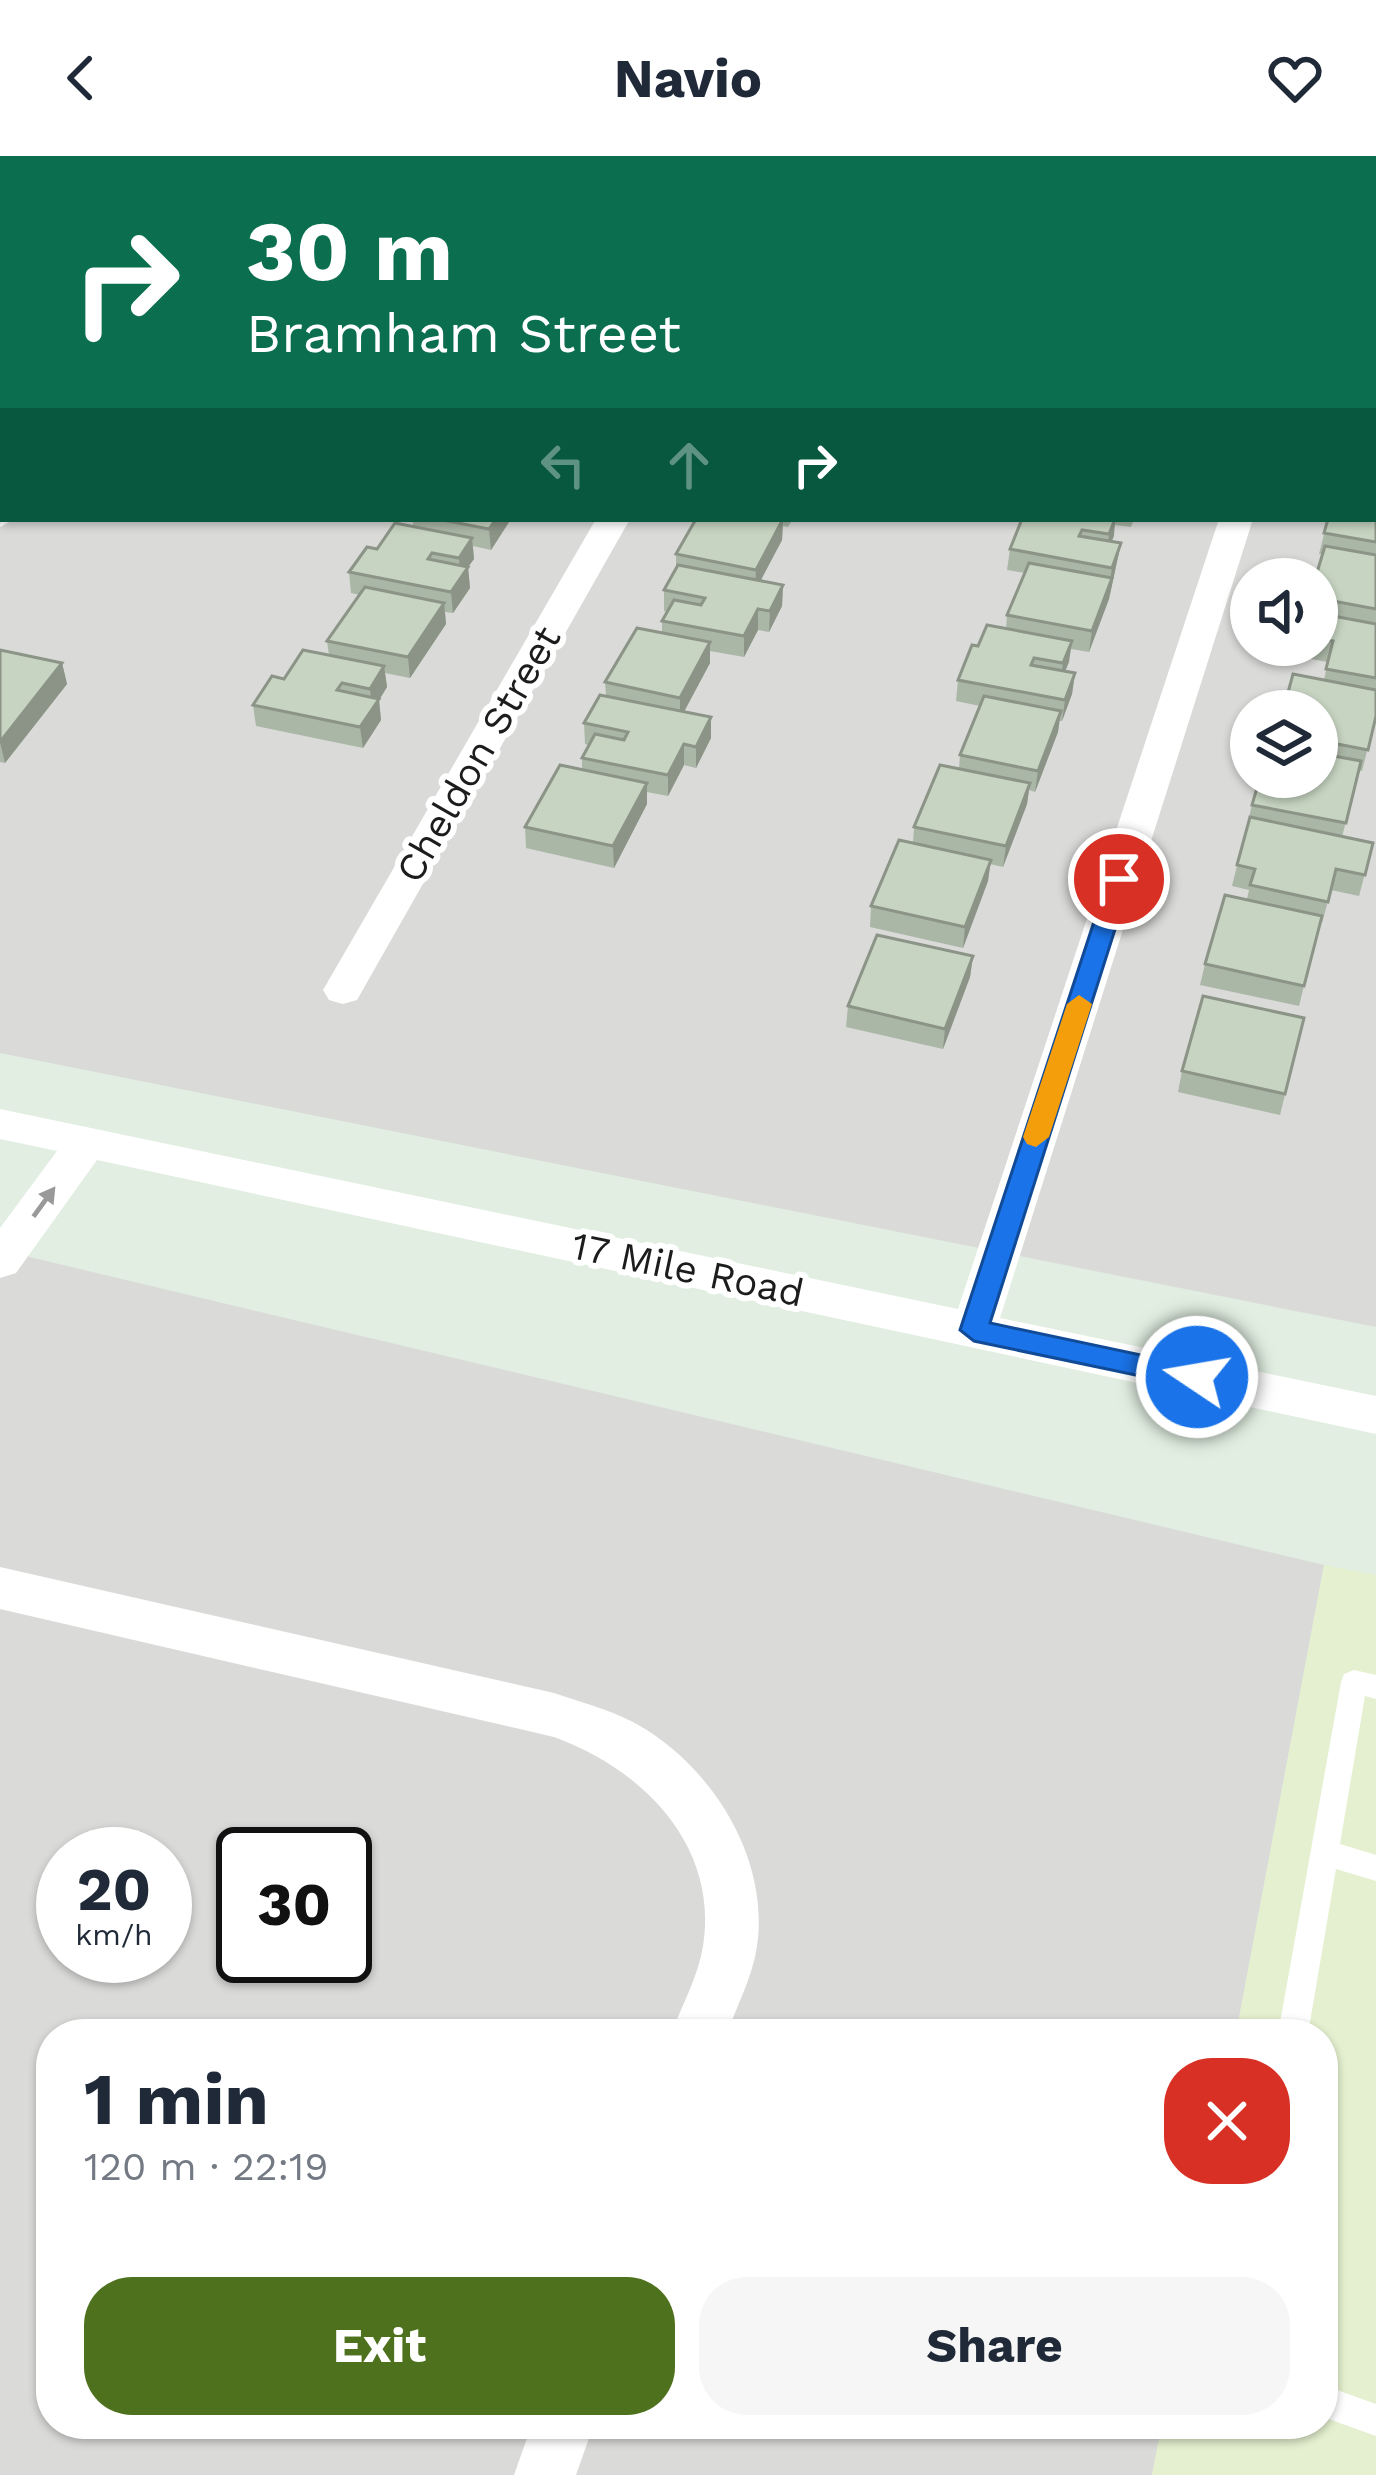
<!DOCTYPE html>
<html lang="en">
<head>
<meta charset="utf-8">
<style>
	body { margin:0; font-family:"Work Sans",sans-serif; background:#f6f6f7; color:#1f2937; height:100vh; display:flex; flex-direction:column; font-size:45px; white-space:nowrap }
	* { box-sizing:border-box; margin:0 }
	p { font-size:39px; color:#747a83 }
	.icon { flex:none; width:66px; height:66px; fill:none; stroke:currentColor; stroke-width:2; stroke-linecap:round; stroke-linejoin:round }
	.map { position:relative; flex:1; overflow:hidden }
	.details { position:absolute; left:36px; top:1863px; width:1302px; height:420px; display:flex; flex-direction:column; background:#fff; border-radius:48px; box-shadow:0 3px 9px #0004 }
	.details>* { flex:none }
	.hud { position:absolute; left:0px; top:0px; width:1377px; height:366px; box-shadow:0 3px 9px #0004; background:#0b6e4f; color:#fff; overflow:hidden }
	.tools { position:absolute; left:1230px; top:402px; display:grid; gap:24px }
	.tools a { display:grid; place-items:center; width:108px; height:108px; border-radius:50%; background:#fff; box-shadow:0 3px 9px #0004; font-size:60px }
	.speed { position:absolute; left:36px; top:1671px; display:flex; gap:24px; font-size:60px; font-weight:700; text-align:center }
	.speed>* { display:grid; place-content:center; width:156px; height:156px; border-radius:50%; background:#fff; box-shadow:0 3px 9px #0004; line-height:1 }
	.speed small { font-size:30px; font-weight:400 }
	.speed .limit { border:6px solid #111; border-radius:18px; background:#fff; color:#111 }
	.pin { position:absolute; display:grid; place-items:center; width:102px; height:102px; color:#fff; margin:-51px; border:6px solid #fff; border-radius:50%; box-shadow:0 3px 12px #0007 }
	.me { position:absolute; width:132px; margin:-66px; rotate:282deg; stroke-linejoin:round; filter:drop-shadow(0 0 9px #0008) }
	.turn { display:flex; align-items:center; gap:42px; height:252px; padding:0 48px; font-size:54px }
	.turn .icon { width:156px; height:156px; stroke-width:2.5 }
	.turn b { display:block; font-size:84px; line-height:102px }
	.lanes { display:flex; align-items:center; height:114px; padding:0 48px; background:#0003; justify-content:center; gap:60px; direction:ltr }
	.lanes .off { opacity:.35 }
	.round { display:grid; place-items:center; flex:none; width:126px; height:126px; border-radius:48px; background:#f6f6f7 }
	.head { display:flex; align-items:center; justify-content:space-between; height:204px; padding:0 48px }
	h1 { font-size:72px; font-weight:700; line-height:90px }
	.action { display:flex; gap:24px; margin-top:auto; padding:24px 48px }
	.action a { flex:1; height:138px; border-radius:48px; background:#4e711e; color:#fff; font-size:48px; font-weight:700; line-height:138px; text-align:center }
	.action a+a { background:#f6f6f7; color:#1f2937 }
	header { display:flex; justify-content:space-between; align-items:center; height:156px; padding:0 48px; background:#fff; font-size:54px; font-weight:700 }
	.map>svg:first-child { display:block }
</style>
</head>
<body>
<header><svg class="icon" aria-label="back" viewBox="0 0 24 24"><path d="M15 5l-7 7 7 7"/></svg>Navio<svg class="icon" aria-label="heart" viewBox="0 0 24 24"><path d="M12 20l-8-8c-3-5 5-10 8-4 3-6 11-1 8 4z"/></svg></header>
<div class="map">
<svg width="1376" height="2319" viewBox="0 0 1376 2319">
	<rect width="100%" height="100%" fill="#e1eee1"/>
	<g fill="#dadad9" fill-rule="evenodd">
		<path d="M0,0H1376V1171L0,897ZM3,3H1374V363H3ZM1251,423H1317V489H1251ZM1251,555H1317V621H1251Z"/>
		<path d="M0,1094L1324,1409L1236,1878H51V2268H1162L1152,2319H0ZM63,1698H165V1800H63ZM243,1698H345V1800H243Z"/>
	</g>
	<path fill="#e4f0cf" d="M1324,1409L1376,1419V2319H1152L1162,2268H1323V1878H1236Z"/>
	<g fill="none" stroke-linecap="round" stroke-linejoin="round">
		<g fill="#fff" fill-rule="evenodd">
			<path d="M1354,1514L1376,1519V1543L1365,1540L1340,1688L1376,1699V1725L1336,1713L1308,1878H1278L1341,1526L1344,1518Z"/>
			<path d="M1323,2229L1376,2248V2280L1323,2261Z"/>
		</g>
		<g fill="#fff" fill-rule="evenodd">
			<path d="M297,0H326L295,3Z"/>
			<path d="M817,0H845L815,3Z"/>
			<path d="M1339,0H1367L1338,3Z"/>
			<path d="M3,347V363H15L0,371Z"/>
			<path d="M596,363H630L357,844L343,848L329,844L323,834Z"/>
			<path d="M1219,363H1253L1000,1162L1376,1240V1278L97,1004L16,1117L0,1122V1072L57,995L0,983V953L958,1153Z"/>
			<path d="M0,1411L554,1537C580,1546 608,1553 633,1566C710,1607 770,1701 757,1790C753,1820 737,1849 727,1878H671C682,1849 698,1821 703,1790C719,1690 643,1613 554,1581L0,1453Z"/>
			<path d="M532,2268H594L576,2319H514Z"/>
		</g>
	</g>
	<g fill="#aab6a6">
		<path d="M405,0H490L487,3H377Z"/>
		<path d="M912,0H999L997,3H898L912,2Z"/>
		<path d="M3,120V180H0V124Z"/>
		<path d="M1376,225V560L1362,615L1359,614L1342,681L1373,687L1359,740L1331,734L1322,767L1320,766L1299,850L1200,829L1205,808L1247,743L1249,734L1232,730L1252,649L1317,621V555L1328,506L1299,501L1302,489H1317V423L1322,398H1319L1328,363H1374V232Z"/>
		<path d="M413,363H511L491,394L473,390L474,403L468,411L470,432L453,457L445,456L446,468L410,522L385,517L387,531L379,544L381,564L363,592L256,570L253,549L284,523L329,499L327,485L360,439L351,437L349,416L377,393L413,371Z"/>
		<path d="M696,363H793L788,371L783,370L782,384L761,424L783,429L782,450L769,476L758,474L744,501L710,495V507L684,556L711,582L696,612L684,609L668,640L647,636V648L614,712L526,692L525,671L582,614V602L589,589L585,588L584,567L606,540L605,526L662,477V465L667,456L664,455V434L676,412V398Z"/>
		<path d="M1022,363H1134L1131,371L1115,369L1111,386L1121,387L1109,443L1089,496L1071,493L1065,515L1075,517L1072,538L1062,565H1059L1058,576L1035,636L1029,634L1027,648L1003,711L990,708L988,725L963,792L870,771L871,750L913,687L914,671L959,613L960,599L980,550L956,545L958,524L978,490L1006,473L1007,459L1025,417L1007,414L1010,393Z"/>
		<path d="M0,494L62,507L67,528L5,607L0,606Z"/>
		<path d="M973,800L970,821L943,893L846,871L848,850Z"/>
		<path d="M1304,862L1280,959L1178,936L1182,915Z"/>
	</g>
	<g fill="#8b9487">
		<path d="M470,0H490L487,3H468Z"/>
		<path d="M496,363H511L491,394L489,373Z"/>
		<path d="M783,363L782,384L755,435L756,414Z"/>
		<path d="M1115,363L1114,380L1106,399L1109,378Z"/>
		<path d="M472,382L474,403L468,411L470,432L453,457L451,436L460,423L459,402Z"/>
		<path d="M1121,387L1109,443L1089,496L1092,475L1109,431L1112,412Z"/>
		<path d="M783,429L782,450L769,476L770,455Z"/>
		<path d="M444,447L446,468L410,522L408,501Z"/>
		<path d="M758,453V474L744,501V480Z"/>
		<path d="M1072,485L1069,506L1060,528L1063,507Z"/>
		<path d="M710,486V507L680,563V542Z"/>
		<path d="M62,507L67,528L5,607L0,586Z"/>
		<path d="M384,510L387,531L379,544L381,564L363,592L360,571L372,553L370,533Z"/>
		<path d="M1075,517L1072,538L1062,565L1065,544Z"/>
		<path d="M1061,555L1058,576L1035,636L1038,615Z"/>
		<path d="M711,561V582L696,612V591Z"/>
		<path d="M684,588V609L668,640V619Z"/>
		<path d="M647,627V648L614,712L613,690Z"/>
		<path d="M1030,627L1027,648L1003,711L1006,690Z"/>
		<path d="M991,704L988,725L963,792L965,771Z"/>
		<path d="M973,800L970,821L943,893L945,873Z"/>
	</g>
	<g fill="#c6d4c1" stroke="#8b9487" stroke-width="3">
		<path d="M120,0H212L210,3H135Z"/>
		<path d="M380,0H398L417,3H377Z"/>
		<path d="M644,0H718L716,3H642Z"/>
		<path d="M946,0H987L985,3H965Z"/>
		<path d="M3,120V161L0,160V124Z"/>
		<path d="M1376,225V266H1374V232Z"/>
		<path d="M1374,277L1376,278V318H1374Z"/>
		<path d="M1374,334L1376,335V386L1324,377L1328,363H1374Z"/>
		<path d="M438,363H496L489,373Z"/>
		<path d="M696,363H783L756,414L676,398Z"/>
		<path d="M1022,363H1115L1109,378L1082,374L1079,380L1121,387L1112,412L1010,393Z"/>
		<path d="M395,367L472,382L459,402L432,397L428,403L468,411L451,436L349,416L367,391L377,393Z"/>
		<path d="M1325,390L1376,399V453L1317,442V423H1315Z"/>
		<path d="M1029,407L1112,422L1092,475L1007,459Z"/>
		<path d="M678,409L783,429L770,455L758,453L744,480L662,465L674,444L701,449L705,442L664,434Z"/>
		<path d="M365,431L444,447L408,501L327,485Z"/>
		<path d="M1317,457L1376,468V522L1326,513L1333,485L1317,482Z"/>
		<path d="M987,469L1072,485L1063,507L1034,502L1031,509L1075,517L1065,544L958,524L972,489L978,490Z"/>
		<path d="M637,472L710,486L680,542L605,526Z"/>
		<path d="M0,494L62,507L0,586Z"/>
		<path d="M303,494L384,510L370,533L342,527L337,534L379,543L360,571L253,549L272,520L284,523Z"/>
		<path d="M1293,518L1376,534V560L1368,594L1317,584V555H1283Z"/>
		<path d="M600,539L711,561L696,591L684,588L668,619L582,602L595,578L624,584L628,576L584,567Z"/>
		<path d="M984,540L1061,555L1038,615L960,599Z"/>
		<path d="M1317,597L1361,605L1346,667L1252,649L1260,621H1317Z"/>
		<path d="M560,609L647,627L613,690L525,671Z"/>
		<path d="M940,609L1030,627L1006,690L914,671Z"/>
		<path d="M1250,661L1373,687L1365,719L1336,713L1328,746L1250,729L1255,713L1237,709Z"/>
		<path d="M899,684L991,704L965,771L871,750Z"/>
		<path d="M1225,739L1322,760L1304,830L1205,808Z"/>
		<path d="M877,779L973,800L945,873L848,850Z"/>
		<path d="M1203,840L1304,862L1285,938L1182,915Z"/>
	</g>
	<defs><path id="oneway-solid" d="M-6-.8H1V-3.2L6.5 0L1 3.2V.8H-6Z" transform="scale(3)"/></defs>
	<use fill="#999" href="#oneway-solid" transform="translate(44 1046) rotate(-54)"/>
	<path fill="#1a73e8" stroke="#114b97" stroke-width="3" d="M1119,716L1131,723L990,1167L1207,1213L1211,1221L1197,1232L974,1185L960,1174L1108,723Z"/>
	<path fill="#f59e0b" d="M1079,839L1092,848L1049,981L1036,991L1027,988L1023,981L1067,848Z"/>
	<g text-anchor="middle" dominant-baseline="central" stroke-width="12" stroke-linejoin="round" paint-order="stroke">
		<g font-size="39" fill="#1c1c1c" stroke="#fff">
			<text transform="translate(478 598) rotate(-60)">Cheldon Street</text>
			<text transform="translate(688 1113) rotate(12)">17 Mile Road</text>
		</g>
	</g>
</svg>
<div class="tools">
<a><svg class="icon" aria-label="sound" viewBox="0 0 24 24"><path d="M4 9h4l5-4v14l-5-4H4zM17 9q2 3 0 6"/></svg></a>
<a><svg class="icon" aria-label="layers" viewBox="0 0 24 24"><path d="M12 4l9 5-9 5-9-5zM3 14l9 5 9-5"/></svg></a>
</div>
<div class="speed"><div>20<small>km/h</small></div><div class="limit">30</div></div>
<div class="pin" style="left:1119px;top:723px;background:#d93025"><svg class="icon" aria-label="arrive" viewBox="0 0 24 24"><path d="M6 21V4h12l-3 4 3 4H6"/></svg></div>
<svg class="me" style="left:1197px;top:1221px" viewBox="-20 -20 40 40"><circle r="17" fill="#1a73e8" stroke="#fff" stroke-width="3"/><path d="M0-11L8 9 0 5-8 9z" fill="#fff"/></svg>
<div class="hud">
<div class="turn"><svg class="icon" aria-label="right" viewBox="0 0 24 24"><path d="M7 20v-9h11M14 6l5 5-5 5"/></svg><div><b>30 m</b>Bramham Street</div></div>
<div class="lanes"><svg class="icon off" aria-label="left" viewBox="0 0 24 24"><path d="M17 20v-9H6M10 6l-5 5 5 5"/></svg><svg class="icon off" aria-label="ahead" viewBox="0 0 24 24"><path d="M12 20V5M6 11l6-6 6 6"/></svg><svg class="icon" aria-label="right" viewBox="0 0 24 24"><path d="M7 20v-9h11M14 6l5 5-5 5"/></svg></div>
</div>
<section class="details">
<div class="head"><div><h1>1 min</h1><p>120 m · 22:19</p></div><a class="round" style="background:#d93025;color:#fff"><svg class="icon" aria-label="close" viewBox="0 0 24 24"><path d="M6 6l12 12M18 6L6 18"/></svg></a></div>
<div class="action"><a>Exit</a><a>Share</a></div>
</section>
</div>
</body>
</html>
